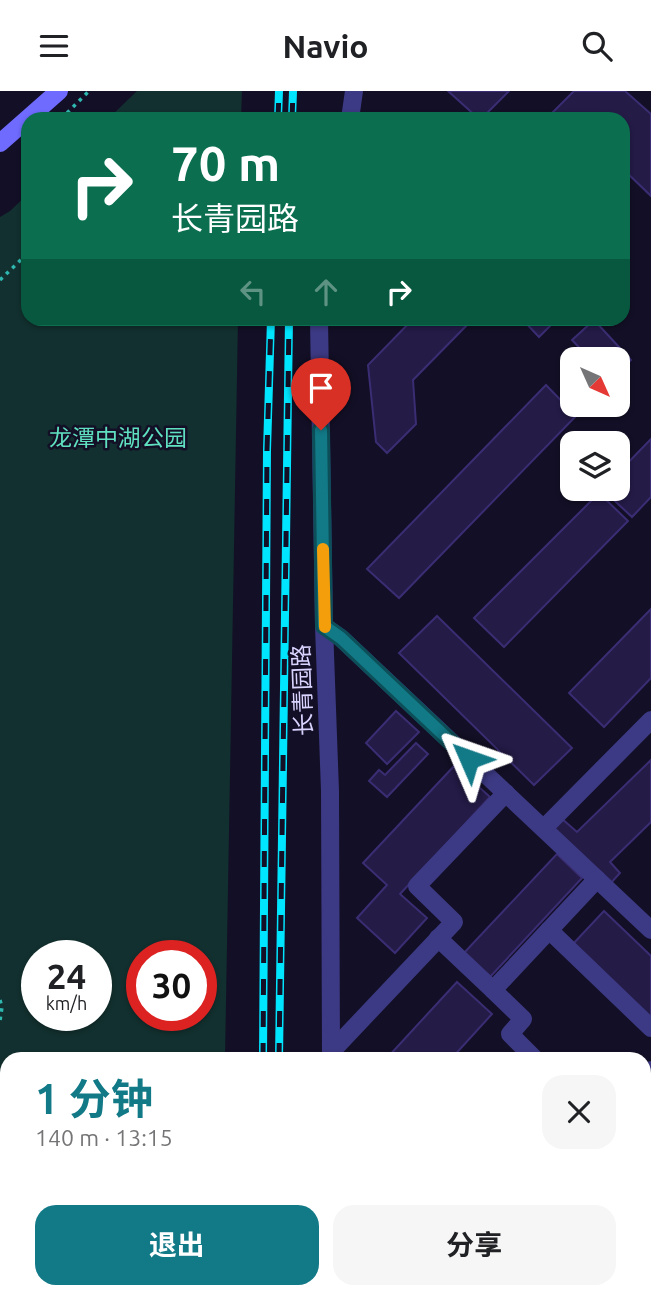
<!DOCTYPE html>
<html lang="zh">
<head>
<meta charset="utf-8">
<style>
	body { margin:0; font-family:Ubuntu,"Noto Sans SC",sans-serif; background:#f6f6f6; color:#202124; height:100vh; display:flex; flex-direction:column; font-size:26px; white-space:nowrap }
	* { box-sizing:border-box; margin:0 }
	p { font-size:23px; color:#757577 }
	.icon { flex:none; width:38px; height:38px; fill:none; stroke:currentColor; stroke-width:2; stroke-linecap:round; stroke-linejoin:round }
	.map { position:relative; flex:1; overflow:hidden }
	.sheet { position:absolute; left:0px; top:961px; width:651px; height:247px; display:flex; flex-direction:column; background:#fff; border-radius:21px 21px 0 0; box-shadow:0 2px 5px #0004 }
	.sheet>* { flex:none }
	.banner { position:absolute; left:21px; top:21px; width:609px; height:214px; border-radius:21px; box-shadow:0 2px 5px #0004; background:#0b6e4f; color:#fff; overflow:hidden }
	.needle { width:46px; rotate:135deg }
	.buttons { position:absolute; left:560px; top:256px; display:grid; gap:14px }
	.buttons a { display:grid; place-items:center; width:70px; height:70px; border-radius:14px; background:#fff; box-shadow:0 2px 5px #0004; font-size:35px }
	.speed { position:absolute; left:21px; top:849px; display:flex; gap:14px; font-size:35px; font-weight:700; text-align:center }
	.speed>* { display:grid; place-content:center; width:91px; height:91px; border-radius:50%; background:#fff; box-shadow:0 2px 5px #0004; line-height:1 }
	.speed small { font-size:18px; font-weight:400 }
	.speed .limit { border:10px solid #d22; background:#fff; color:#111 }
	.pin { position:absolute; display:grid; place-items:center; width:60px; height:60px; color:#fff; margin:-72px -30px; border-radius:50% 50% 50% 0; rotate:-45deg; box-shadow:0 0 7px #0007 }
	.pin .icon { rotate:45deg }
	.me { position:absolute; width:77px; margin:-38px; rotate:313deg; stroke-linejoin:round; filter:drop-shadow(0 0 5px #0008) }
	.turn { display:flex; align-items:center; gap:24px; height:147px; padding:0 35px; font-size:32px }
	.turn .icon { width:91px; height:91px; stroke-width:2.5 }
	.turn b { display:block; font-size:49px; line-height:60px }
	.lanes { display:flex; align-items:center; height:66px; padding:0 35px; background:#0003; justify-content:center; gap:35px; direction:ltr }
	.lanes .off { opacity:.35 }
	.round { display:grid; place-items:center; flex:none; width:74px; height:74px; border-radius:21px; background:#f6f6f6 }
	.summary { display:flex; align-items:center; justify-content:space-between; height:119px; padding:0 35px }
	h1 { font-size:42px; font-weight:700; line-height:52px; color:#127987 }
	.button { display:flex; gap:14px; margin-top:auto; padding:14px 35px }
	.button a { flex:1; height:80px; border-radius:21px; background:#127987; color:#fff; font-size:28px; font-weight:700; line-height:80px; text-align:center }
	.button a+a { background:#f6f6f6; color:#202124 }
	header { display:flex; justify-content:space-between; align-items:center; height:91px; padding:0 35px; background:#fff; font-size:32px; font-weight:700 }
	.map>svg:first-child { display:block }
</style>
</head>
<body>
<header><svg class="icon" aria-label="menu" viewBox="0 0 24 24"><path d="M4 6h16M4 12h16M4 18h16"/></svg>Navio<svg class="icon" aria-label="search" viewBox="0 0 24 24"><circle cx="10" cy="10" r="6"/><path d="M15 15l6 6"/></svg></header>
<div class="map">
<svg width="651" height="1207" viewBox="0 0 651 1207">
	<rect width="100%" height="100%" fill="#130f26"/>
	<g fill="#12302f" fill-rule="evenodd">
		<path d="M137,0H242L241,28H108Z"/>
		<path d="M28,103V228H238L225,968H7V1200H221V1207H0V126L10,120ZM37,864H96V924H37ZM142,864H201V924H142Z"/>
	</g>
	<path fill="#0c2248" d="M0,1113L7,1121V1200L63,1201L75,1207H0Z"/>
	<g fill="#241b47" stroke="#3b2d73" stroke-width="2">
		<path d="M448,0H509L481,28H479Z"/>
		<path d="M574,0H625L651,23V105L623,78V28H546Z"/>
		<path d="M413,228H473L413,289L416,333L387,362L376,351L368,274Z"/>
		<path d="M522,228H557L539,246Z"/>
		<path d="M594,229L631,269L618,281V268H590L572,249Z"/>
		<path d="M546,294L576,325L399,507L367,478Z"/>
		<path d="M651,348V406L632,426L602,398L618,397V382Z"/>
		<path d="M599,402L628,430L504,556L474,527Z"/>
		<path d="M651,518V587L604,636L569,602Z"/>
		<path d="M437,525L572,657L534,694L399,562Z"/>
		<path d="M396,620L419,641L387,673L366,652Z"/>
		<path d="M416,652L428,663L387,706L369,690L379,679L385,684Z"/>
		<path d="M651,669V731L610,771L620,782L609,794L551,739L561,727L577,741Z"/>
		<path d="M455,674L490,706L400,803L427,827L395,862L357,827L387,794L363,772Z"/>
		<path d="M557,763L582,787L489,887L463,863Z"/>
		<path d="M604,820L651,865V930L572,854Z"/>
		<path d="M457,891L492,923L451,968H386Z"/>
		<path d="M651,1051V1207H589L582,1200H644V1059Z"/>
		<path d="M360,1200H437L431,1207H367Z"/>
		<path d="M507,1200H550L544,1207H501Z"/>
	</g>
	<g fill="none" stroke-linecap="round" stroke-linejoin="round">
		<g stroke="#2fb8b0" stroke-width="3.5" stroke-dasharray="3.5 5" stroke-linecap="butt">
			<path d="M61,28L89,0"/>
			<path d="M0,189L28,162"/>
			<path d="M0,909L2,916L0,930"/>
			<path d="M0,1047L7,1054"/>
			<path d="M0,1189L7,1187"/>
			<path d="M149,1200L155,1207"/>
			<path d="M436,1207L442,1200"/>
		</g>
		<g stroke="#3d3a85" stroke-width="18">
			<path d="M350,28L354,0"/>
			<path d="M319,228L324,535L330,700L331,968"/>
			<path d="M324,535L341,547L651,839"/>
			<path d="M544,737L651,629"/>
			<path d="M549,839L651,937"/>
			<path d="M438,847L493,899"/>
			<path d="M331,961L454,831L417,795L506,702"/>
			<path d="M535,968L510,943L523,928L493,899L597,788"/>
			<path d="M644,986L651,979"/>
			<path d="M323,1207L324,1200"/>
		</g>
		<path stroke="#6f6bff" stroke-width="18" d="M0,52L59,0"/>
		<g stroke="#00e5ff" stroke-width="8">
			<g id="rail">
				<path d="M278,28L279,0"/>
				<path d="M292,28L293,0"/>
				<path d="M263,968L267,359L271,228"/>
				<path d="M279,968L289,228"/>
				<path d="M261,1207L262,1200"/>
				<path d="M276,1207V1200"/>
			</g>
		</g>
		<use href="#rail" stroke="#130f26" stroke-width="5" stroke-dasharray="16" stroke-linecap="butt"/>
	</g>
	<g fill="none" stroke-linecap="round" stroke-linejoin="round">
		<g stroke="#0c4f58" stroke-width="18">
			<path id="route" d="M321,339L324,535L341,547L469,668"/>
		</g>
		<use href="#route" stroke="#127987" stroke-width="12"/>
		<path stroke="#f59e0b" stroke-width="12" d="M323,458L325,536"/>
	</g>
	<g text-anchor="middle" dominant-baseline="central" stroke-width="5" stroke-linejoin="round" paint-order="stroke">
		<g font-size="23" fill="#5fe0c0" stroke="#130f26">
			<text x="118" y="346">龙潭中湖公园</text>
		</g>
		<g font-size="23" fill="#d9d4ff" stroke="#130f26">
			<text transform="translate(302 599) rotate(-92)">长青园路</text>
		</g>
	</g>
</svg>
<div class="buttons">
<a><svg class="needle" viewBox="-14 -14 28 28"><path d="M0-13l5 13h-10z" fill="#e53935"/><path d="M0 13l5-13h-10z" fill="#757577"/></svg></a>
<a><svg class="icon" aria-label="layers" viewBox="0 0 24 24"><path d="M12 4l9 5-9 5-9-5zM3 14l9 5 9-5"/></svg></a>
</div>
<div class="speed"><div>24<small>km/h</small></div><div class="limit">30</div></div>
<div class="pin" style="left:321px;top:339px;background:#d93025"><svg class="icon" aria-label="arrive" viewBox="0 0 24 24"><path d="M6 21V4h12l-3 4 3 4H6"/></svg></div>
<svg class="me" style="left:469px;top:668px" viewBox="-20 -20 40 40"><path d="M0-17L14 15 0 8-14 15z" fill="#127987" stroke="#fff" stroke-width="4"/></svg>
<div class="banner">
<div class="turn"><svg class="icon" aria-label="right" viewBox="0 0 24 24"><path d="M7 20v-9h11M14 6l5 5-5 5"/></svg><div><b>70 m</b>长青园路</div></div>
<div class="lanes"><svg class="icon off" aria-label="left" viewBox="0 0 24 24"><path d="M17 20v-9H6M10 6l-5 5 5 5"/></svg><svg class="icon off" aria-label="ahead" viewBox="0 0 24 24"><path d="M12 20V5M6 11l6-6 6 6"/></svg><svg class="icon" aria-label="right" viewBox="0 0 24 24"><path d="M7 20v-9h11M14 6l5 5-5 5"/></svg></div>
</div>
<section class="sheet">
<div class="summary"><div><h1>1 分钟</h1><p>140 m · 13:15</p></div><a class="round"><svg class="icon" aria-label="close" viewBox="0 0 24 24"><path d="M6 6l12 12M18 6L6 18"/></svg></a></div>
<div class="button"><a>退出</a><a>分享</a></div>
</section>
</div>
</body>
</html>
